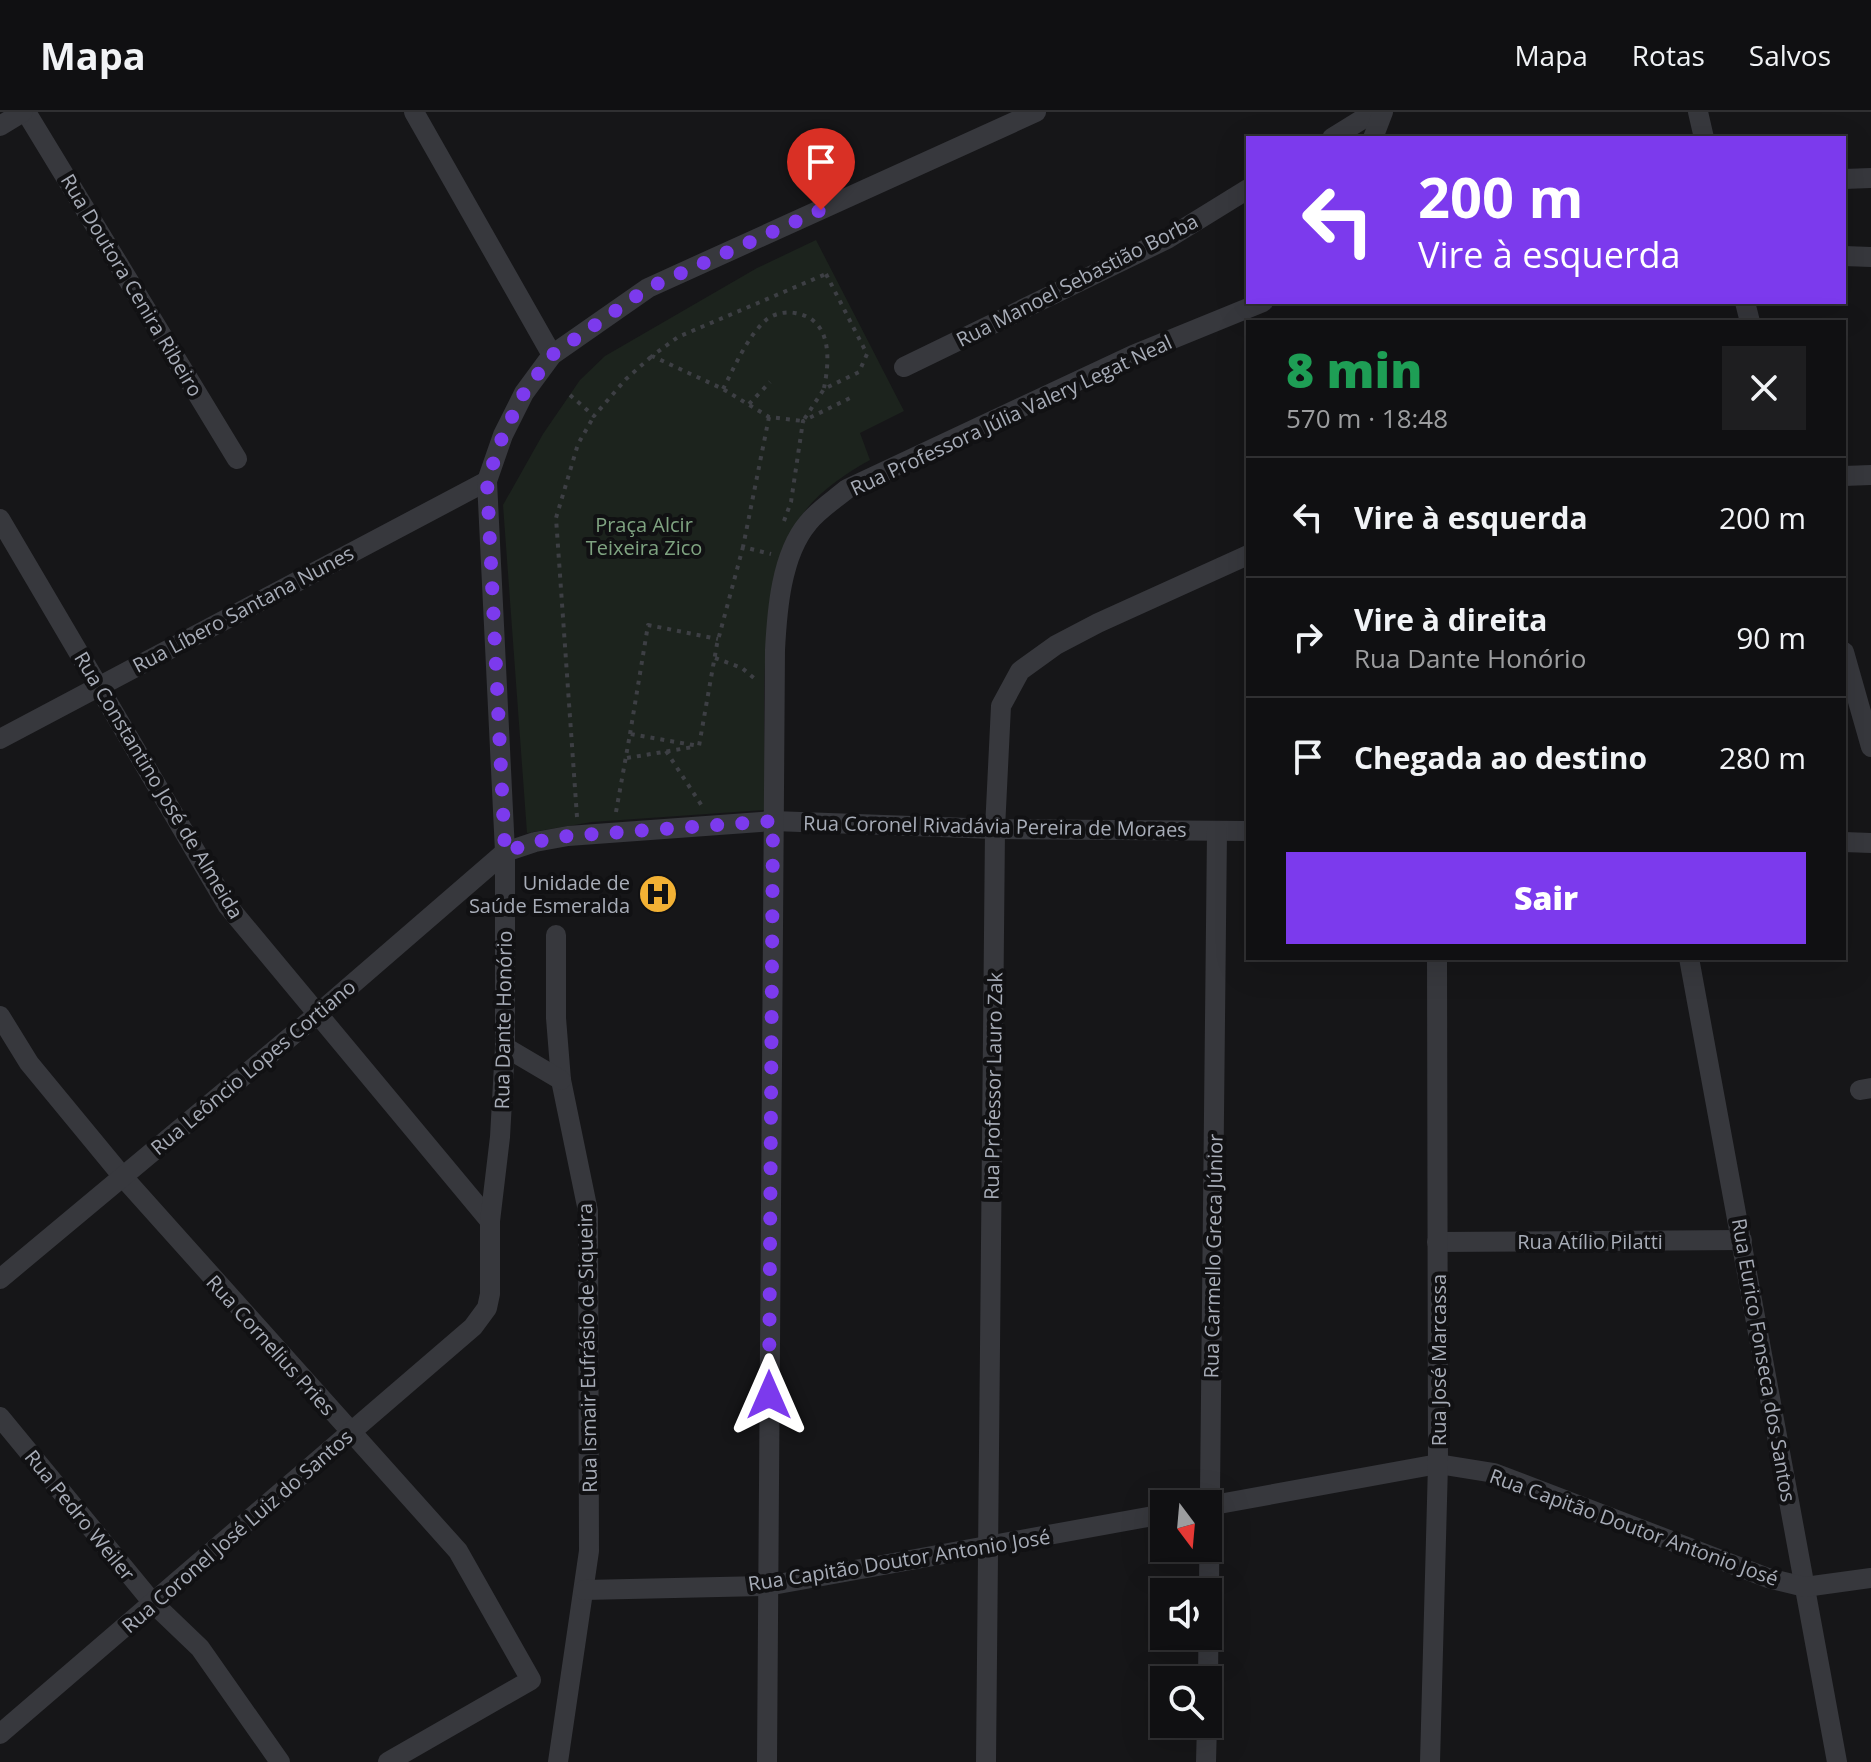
<!DOCTYPE html>
<html lang="pt">
<head>
<meta charset="utf-8">
<style>
	body { margin:0; font-family:"Open Sans",sans-serif; background:#1e1e20; color:#f1f3f6; height:100vh; display:flex; flex-direction:column; font-size:30px; white-space:nowrap }
	* { box-sizing:border-box; margin:0 }
	p { font-size:26px; color:#9c9d9f }
	.icon { flex:none; width:44px; height:44px; fill:none; stroke:currentColor; stroke-width:2; stroke-linecap:round; stroke-linejoin:round }
	.map { position:relative; flex:1; overflow:hidden }
	.sheet { position:absolute; left:1246px; top:208px; width:600px; height:640px; display:flex; flex-direction:column; background:#101012; border-radius:0px; box-shadow:0 8px 32px #0002,0 0 0 2px #303032 }
	.sheet>* { flex:none }
	.banner { position:absolute; left:1246px; top:24px; width:600px; height:168px; border-radius:0px; box-shadow:0 8px 32px #0002,0 0 0 2px #303032; background:#7c3aed; color:#fff; overflow:hidden }
	.needle { width:52px; rotate:164deg }
	.tools { position:absolute; left:1150px; top:1378px; display:grid; gap:16px }
	.tools a { display:grid; place-items:center; width:72px; height:72px; border-radius:0px; background:#101012; box-shadow:0 8px 32px #0002,0 0 0 2px #303032; font-size:40px }
	.pin { position:absolute; display:grid; place-items:center; width:68px; height:68px; color:#fff; margin:-82px -34px; border-radius:50% 50% 50% 0; rotate:-45deg; box-shadow:0 0 8px #0007 }
	.pin .icon { rotate:45deg }
	.me { position:absolute; width:88px; margin:-44px; rotate:0deg; stroke-linejoin:round; filter:drop-shadow(0 0 6px #0008) }
	.turn { display:flex; align-items:center; gap:28px; height:168px; padding:0 40px; font-size:36px }
	.turn .icon { width:104px; height:104px; stroke-width:2.5 }
	.turn b { display:block; font-size:56px; line-height:68px }
	.round { display:grid; place-items:center; flex:none; width:84px; height:84px; border-radius:0px; background:#1e1e20 }
	.overview { display:flex; align-items:center; justify-content:space-between; height:136px; padding:0 40px }
	h1 { font-size:48px; font-weight:800; line-height:60px; color:#1e9e55 }
	.cta { display:flex; gap:16px; margin-top:auto; padding:16px 40px }
	.cta a { flex:1; height:92px; border-radius:0px; background:#7c3aed; color:#fff; font-size:32px; font-weight:800; line-height:92px; text-align:center }
	ul { padding:0; list-style:none }
	li { display:flex; align-items:center; gap:24px; height:120px; padding:0 40px; border-top:2px solid #303032 }
	li div { flex:1 }
	li b { display:block; font-size:30px }
	li em { font-style:normal }
	header { display:flex; align-items:center; gap:48px; box-sizing:border-box; height:112px; padding:0 40px; background:#101012; border-bottom:2px solid #303032 }
	header strong { font-size:38px }
	nav { display:flex; gap:44px; margin-inline-start:auto; font-size:28px }
	.map>svg:first-child { display:block }
</style>
</head>
<body>
<header>
<strong>Mapa</strong>
<nav><a>Mapa</a><a>Rotas</a><a>Salvos</a></nav>
</header>
<div class="map">
<svg width="1871" height="1650" viewBox="0 0 1871 1650">
	<rect width="100%" height="100%" fill="#161618"/>
	<path fill="#1c231d" d="M816,128L904,299L860,321L870,348C845,362 816,381 800,406C753,480 766,610 765,698L592,710L527,721L503,393L543,322L580,268L605,244L757,156Z"/>
	<g fill="none" stroke-linecap="round" stroke-linejoin="round">
		<g stroke="#3d3f44" stroke-width="4" stroke-dasharray="4 6" stroke-linecap="butt">
			<path d="M826,162L867,242L859,260L824,277L803,309L769,305L723,277L652,244L678,225Z"/>
			<path d="M723,277C735,254 747,225 766,208C773,202 785,199 795,201C832,207 830,247 824,276"/>
			<path d="M570,283L594,304L626,267L652,244"/>
			<path d="M749,292L770,270"/>
			<path d="M769,305L743,435L771,442"/>
			<path d="M784,409L791,390L803,309L850,286"/>
			<path d="M715,546L742,556L755,567"/>
			<path d="M630,622L648,513L718,527"/>
			<path d="M666,639L702,694"/>
			<path d="M627,646L693,635"/>
			<path d="M616,700L630,622L699,634L717,532L743,435"/>
			<path d="M577,705L556,406L578,332L594,304"/>
		</g>
		<g stroke="#37383d" stroke-width="20">
			<path d="M26,0L237,347"/>
			<path d="M414,0L552,243"/>
			<path d="M1698,0L1704,26"/>
			<path d="M0,14L23,0"/>
			<path d="M1332,26L1374,0"/>
			<path d="M1373,26L1383,0"/>
			<path d="M1844,67L1871,66"/>
			<path d="M1844,144L1871,145"/>
			<path d="M1745,190L1750,210"/>
			<path d="M904,255L1167,127L1248,77"/>
			<path d="M1844,364L1871,363"/>
			<path d="M0,407L227,793L490,1109"/>
			<path d="M1844,540L1871,635"/>
			<path d="M0,627L487,369"/>
			<path d="M1844,730L1871,731"/>
			<path d="M556,823V906L561,968L588,1099L589,1439L558,1650"/>
			<path d="M1689,846L1837,1650"/>
			<path d="M0,904L29,951L123,1065L458,1439L531,1568L388,1650"/>
			<path d="M505,935L561,968"/>
			<path d="M1860,978L1871,976"/>
			<path d="M1437,1130L1742,1128"/>
			<path d="M0,1167L319,901L505,740L535,730L568,724L773,709L995,717L1248,719"/>
			<path d="M0,1305L153,1491L200,1536L280,1650"/>
			<path d="M1208,1394L1438,1352L1494,1361L1768,1466L1805,1475L1871,1466"/>
			<path d="M584,1478L767,1474L1164,1402"/>
			<path d="M1208,1568L1217,719"/>
			<path d="M0,1622L473,1215L487,1196L490,1182V1109L500,1025L505,935V740L487,369L503,323L524,281L552,243L648,176L1036,0"/>
			<path d="M767,1650L775,538C777,499 781,443 808,411C818,398 834,388 847,377L1133,243L1263,190"/>
			<path d="M986,1650L995,717L1001,594L1020,559L1056,533L1098,511L1248,443"/>
			<path d="M1206,1650L1207,1612"/>
			<path d="M1430,1650L1438,1352L1437,846"/>
		</g>
	</g>
	<g fill="none" stroke-linecap="round" stroke-linejoin="round">
		<path stroke="#7c3aed" stroke-width="14" stroke-dasharray="0 25.2" d="M769,1283L773,709L568,724L535,730L505,740L487,369L503,323L524,281L552,243L648,176L821,98"/>
	</g>
	<defs>
		<g id="hospital-disc" transform="scale(2)"><circle r="9.5" fill="#f2b134" stroke="#111113"/><path d="M-5-5h3v3.5h4V-5h3V5h-3V1.5h-4V5h-3Z" fill="#111"/></g>
	</defs>
	<g fill-rule="evenodd">
		<use href="#hospital-disc" x="658" y="782"/>
	</g>
	<g text-anchor="middle" dominant-baseline="central" stroke-width="8" stroke-linejoin="round" paint-order="stroke">
		<g font-size="20" fill="#a8adb8" stroke="#111113">
			<text transform="translate(1077 168) rotate(-27)">Rua Manoel Sebastião Borba</text>
			<text transform="translate(132 173) rotate(59)">Rua Doutora Cenira Ribeiro</text>
			<text transform="translate(1011 303) rotate(-25)">Rua Professora Júlia Valery Legat Neal</text>
			<text transform="translate(243 497) rotate(-28)">Rua Líbero Santana Nunes</text>
			<text transform="translate(159 673) rotate(59)">Rua Constantino José de Almeida</text>
			<text transform="translate(995 714) rotate(1)">Rua Coronel Rivadávia Pereira de Moraes</text>
			<text transform="translate(503 908) rotate(-89)">Rua Dante Honório</text>
			<text transform="translate(253 955) rotate(-40)">Rua Leôncio Lopes Cortiano</text>
			<text transform="translate(993 974) rotate(-89)">Rua Professor Lauro Zak</text>
			<text x="1590" y="1129">Rua Atílio Pilatti</text>
			<text transform="translate(1213 1144) rotate(-89)">Rua Carmello Greca Júnior</text>
			<text transform="translate(271 1233) rotate(48)">Rua Cornelius Pries</text>
			<text transform="translate(587 1236) rotate(-91)">Rua Ismair Eufrásio de Siqueira</text>
			<text transform="translate(1438 1248) rotate(-90)">Rua José Marcassa</text>
			<text transform="translate(1764 1248) rotate(80)">Rua Eurico Fonseca dos Santos</text>
			<text transform="translate(80 1403) rotate(51)">Rua Pedro Weiler</text>
			<text transform="translate(1634 1415) rotate(20)">Rua Capitão Doutor Antonio José</text>
			<text transform="translate(237 1419) rotate(-41)">Rua Coronel José Luiz do Santos</text>
			<text transform="translate(899 1448) rotate(-9)">Rua Capitão Doutor Antonio José</text>
		</g>
		<g font-size="20" fill="#7fa381" stroke="#111113">
			<text x="644" y="412">Praça Alcir<tspan x="644" dy="23">Teixeira Zico</tspan></text>
		</g>
		<g font-size="20" fill="#a8adb8" stroke="#111113" text-anchor="end">
			<text x="630" y="770">Unidade de<tspan x="630" dy="23">Saúde Esmeralda</tspan></text>
		</g>
	</g>
</svg>
<div class="tools">
<a><svg class="needle" viewBox="-14 -14 28 28"><path d="M0-13l5 13h-10z" fill="#e53935"/><path d="M0 13l5-13h-10z" fill="#9c9d9f"/></svg></a>
<a><svg class="icon" aria-label="sound" viewBox="0 0 24 24"><path d="M4 9h4l5-4v14l-5-4H4zM17 9q2 3 0 6"/></svg></a>
<a><svg class="icon" aria-label="search" viewBox="0 0 24 24"><circle cx="10" cy="10" r="6"/><path d="M15 15l6 6"/></svg></a>
</div>
<div class="pin" style="left:821px;top:98px;background:#d93025"><svg class="icon" aria-label="arrive" viewBox="0 0 24 24"><path d="M6 21V4h12l-3 4 3 4H6"/></svg></div>
<svg class="me" style="left:769px;top:1283px" viewBox="-20 -20 40 40"><path d="M0-17L14 15 0 8-14 15z" fill="#7c3aed" stroke="#fff" stroke-width="4"/></svg>
<div class="banner">
<div class="turn"><svg class="icon" aria-label="left" viewBox="0 0 24 24"><path d="M17 20v-9H6M10 6l-5 5 5 5"/></svg><div><b>200 m</b>Vire à esquerda</div></div>
</div>
<section class="sheet">
<div class="overview"><div><h1>8 min</h1><p>570 m · 18:48</p></div><a class="round"><svg class="icon" aria-label="close" viewBox="0 0 24 24"><path d="M6 6l12 12M18 6L6 18"/></svg></a></div>
<ul>
<li><svg class="icon" aria-label="left" viewBox="0 0 24 24"><path d="M17 20v-9H6M10 6l-5 5 5 5"/></svg><div><b>Vire à esquerda</b></div><em>200 m</em></li>
<li><svg class="icon" aria-label="right" viewBox="0 0 24 24"><path d="M7 20v-9h11M14 6l5 5-5 5"/></svg><div><b>Vire à direita</b><p>Rua Dante Honório</p></div><em>90 m</em></li>
<li><svg class="icon" aria-label="arrive" viewBox="0 0 24 24"><path d="M6 21V4h12l-3 4 3 4H6"/></svg><div><b>Chegada ao destino</b></div><em>280 m</em></li>
</ul>
<div class="cta"><a>Sair</a></div>
</section>
</div>
</body>
</html>
